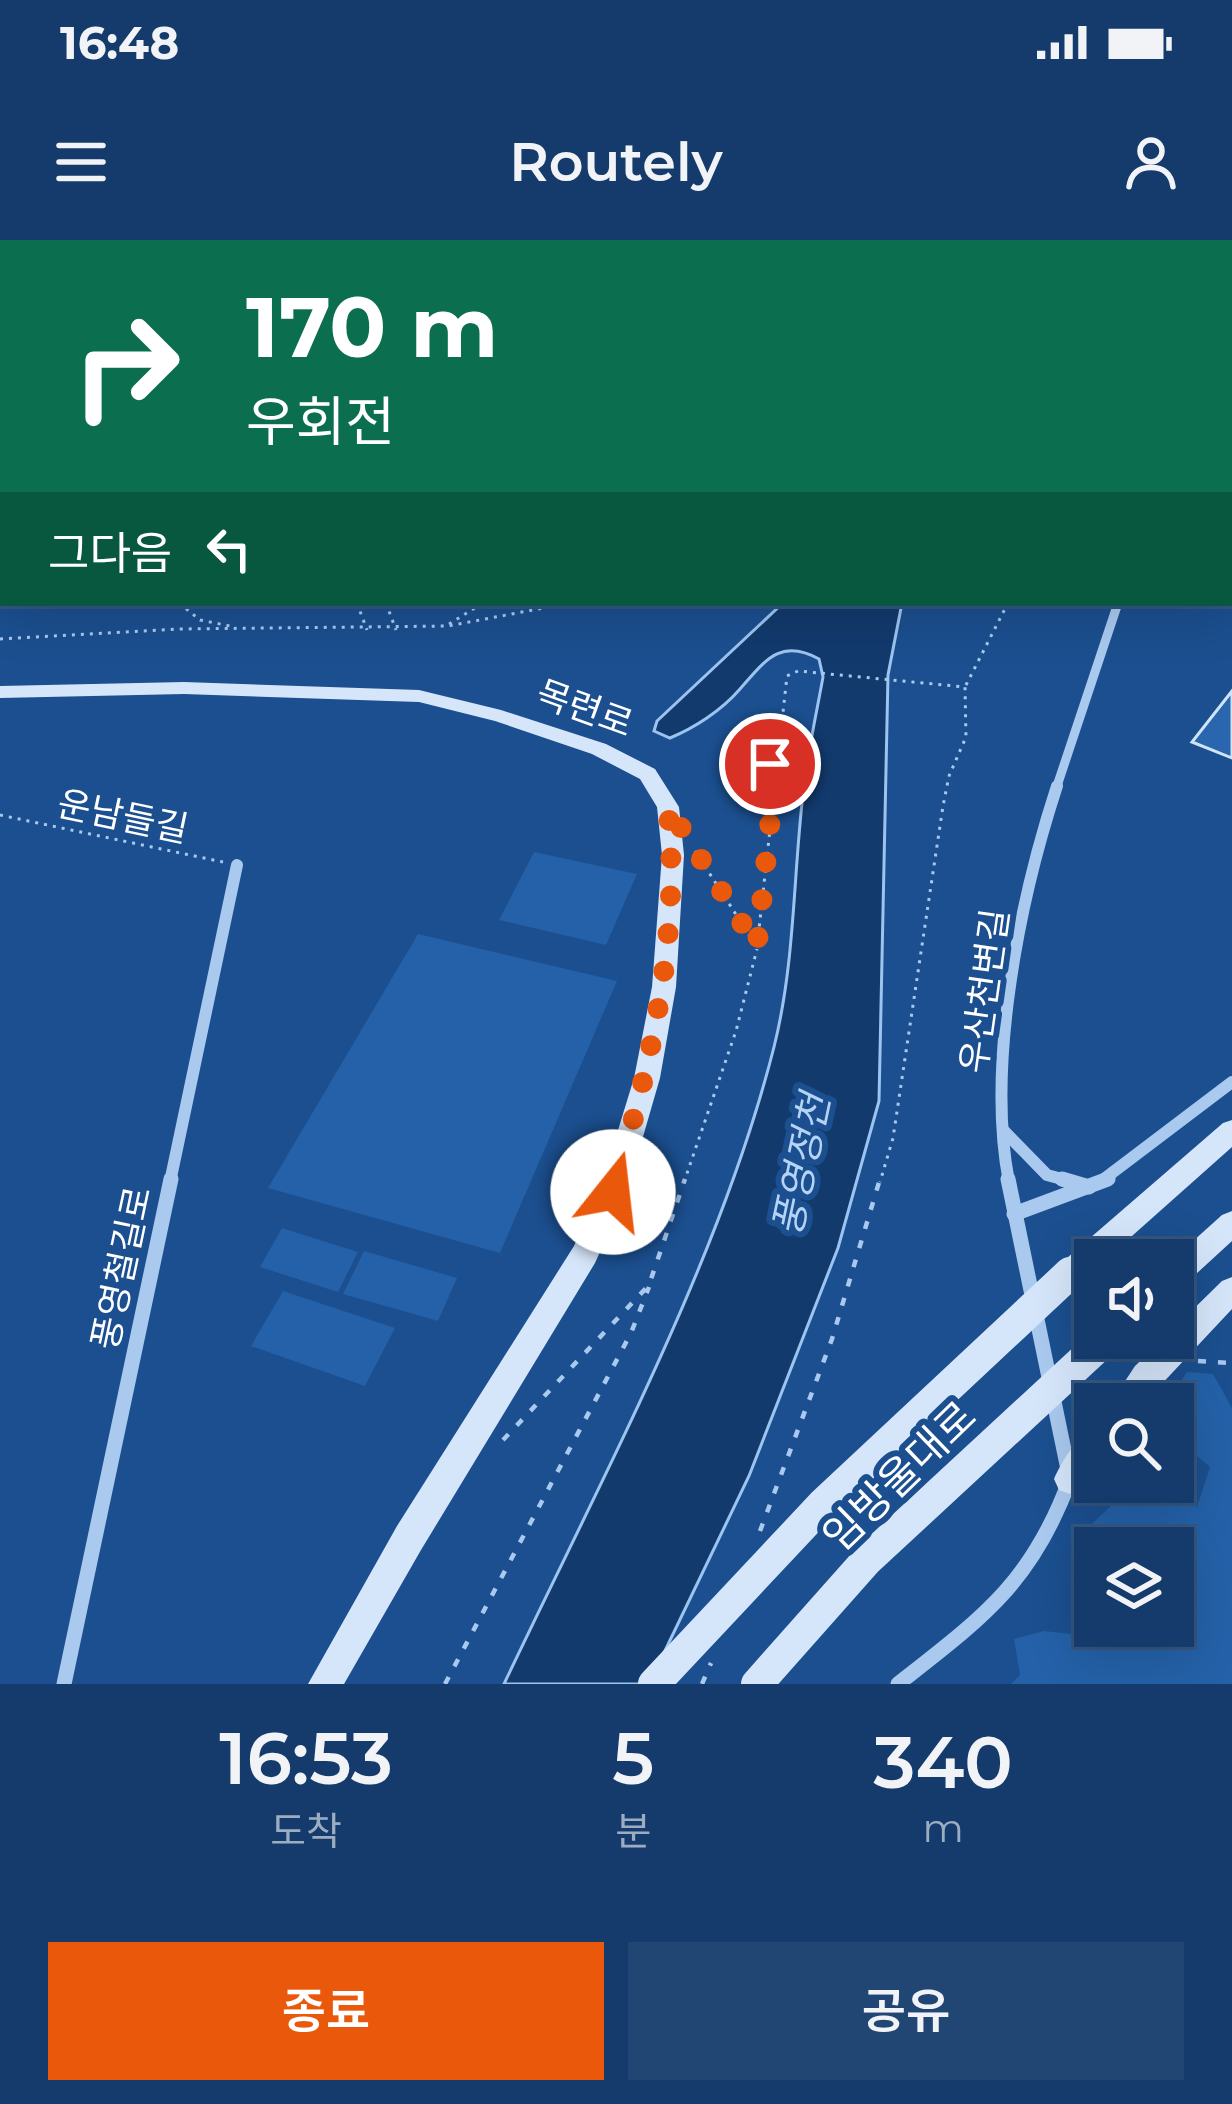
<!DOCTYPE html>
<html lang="ko">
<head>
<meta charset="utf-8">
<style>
	body { margin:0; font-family:Montserrat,"Noto Sans KR",sans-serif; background:#214673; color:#f1f3f6; height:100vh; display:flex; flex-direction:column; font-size:45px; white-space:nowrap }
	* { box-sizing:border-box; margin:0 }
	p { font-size:39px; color:#9dadc1 }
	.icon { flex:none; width:66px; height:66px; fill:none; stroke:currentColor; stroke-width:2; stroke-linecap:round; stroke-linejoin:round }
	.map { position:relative; height:1444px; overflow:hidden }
	.sheet { display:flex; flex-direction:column; background:#143b6b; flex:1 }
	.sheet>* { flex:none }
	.guide { position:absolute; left:0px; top:0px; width:1233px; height:366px; box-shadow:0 12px 48px #0002,0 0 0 3px #33557e; background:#0b6e4f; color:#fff; overflow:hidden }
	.tools { position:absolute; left:1074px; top:999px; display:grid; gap:24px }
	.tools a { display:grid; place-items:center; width:120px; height:120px; border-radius:0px; background:#143b6b; box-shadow:0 12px 48px #0002,0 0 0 3px #33557e; font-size:60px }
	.pin { position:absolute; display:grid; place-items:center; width:102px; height:102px; color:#fff; margin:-51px; border:6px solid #fff; border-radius:50%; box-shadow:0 3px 12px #0007 }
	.me { position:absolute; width:132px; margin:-66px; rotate:16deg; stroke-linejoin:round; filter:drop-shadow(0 0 9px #0008) }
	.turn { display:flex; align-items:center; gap:42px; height:252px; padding:0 48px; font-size:54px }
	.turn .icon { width:156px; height:156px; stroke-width:2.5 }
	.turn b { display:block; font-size:84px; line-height:102px }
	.then { display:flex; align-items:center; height:114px; padding:0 48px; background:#0003; gap:24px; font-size:45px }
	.eta { display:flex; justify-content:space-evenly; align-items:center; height:204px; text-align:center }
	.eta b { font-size:72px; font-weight:600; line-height:84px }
	.button { display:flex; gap:24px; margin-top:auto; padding:24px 48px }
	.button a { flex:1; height:138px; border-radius:0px; background:#ea580c; color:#fff; font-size:48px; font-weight:600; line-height:138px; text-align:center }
	.button a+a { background:#214673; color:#f1f3f6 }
	.status { display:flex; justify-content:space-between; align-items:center; height:84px; padding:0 60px; background:#143b6b; direction:ltr }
	.status svg { height:33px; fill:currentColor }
	header { display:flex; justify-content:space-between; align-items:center; height:156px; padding:0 48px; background:#143b6b; font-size:54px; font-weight:600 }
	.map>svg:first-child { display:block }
</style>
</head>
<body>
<div class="status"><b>16:48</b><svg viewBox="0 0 49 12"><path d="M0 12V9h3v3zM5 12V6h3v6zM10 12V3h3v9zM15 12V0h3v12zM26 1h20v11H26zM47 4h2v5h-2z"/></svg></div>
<header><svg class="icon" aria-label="menu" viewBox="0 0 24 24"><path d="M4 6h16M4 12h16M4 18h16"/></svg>Routely<svg class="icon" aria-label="person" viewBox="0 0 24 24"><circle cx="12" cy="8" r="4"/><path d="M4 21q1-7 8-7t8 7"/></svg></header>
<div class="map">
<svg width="1232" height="1444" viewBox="0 0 1232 1444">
	<rect width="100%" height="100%" fill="#1b4f8f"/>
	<g fill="#2461a8">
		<path d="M534,612L637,634L606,705L499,680Z"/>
		<path d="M418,694L617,741L500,1013L268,948Z"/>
		<path d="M282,988L358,1012L338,1052L260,1027Z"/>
		<path d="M364,1011L457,1038L438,1081L343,1054Z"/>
		<path d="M283,1051L395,1088L365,1146L251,1106Z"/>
		<path d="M1187,1132L1213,1134L1232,1168V1444H1011L1020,1435L1014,1399L1044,1391L1079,1395L1095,1375V1386H1173V1308H1095V1363L1074,1322L1071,1303L1137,1242H1164L1197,1267L1210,1227L1173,1195V1164H1166Z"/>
	</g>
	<g fill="#123a6d" stroke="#9cc4f0" stroke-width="3">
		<path d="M551,0H1134L536,3Z"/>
		<path d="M783,363H902L888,435L879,861L838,1008L749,1236L649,1444H504C599,1243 720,1021 774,807C795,723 793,639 803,554C807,515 816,476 823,437L819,419C780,397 764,422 740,449C721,471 694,488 670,498L654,491L657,481Z"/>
	</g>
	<path fill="#2a66ad" stroke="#cfe3fa" stroke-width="3" d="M1232,451V518L1192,502Z"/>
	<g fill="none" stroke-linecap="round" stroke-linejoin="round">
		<g stroke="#a9c9ee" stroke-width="3" stroke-dasharray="3 6" stroke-linecap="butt">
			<path d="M53,3L90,0"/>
			<path d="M179,363L200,380L235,387"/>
			<path d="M357,363L367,390"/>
			<path d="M386,363L396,390"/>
			<path d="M449,384L483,363"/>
			<path d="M0,399L180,389L448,386L570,363"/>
			<path d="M966,445L1008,363"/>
			<path d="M776,525L782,526L775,572L741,560L736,549L744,532Z"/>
			<path d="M0,575L223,622"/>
			<path d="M695,611L757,707L787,436L798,431L965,447L966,497L949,536L943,566L893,898L880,942"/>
			<path d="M684,942L736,791L757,709"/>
		</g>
		<g stroke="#a9c9ee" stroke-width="4.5" stroke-dasharray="8 12" stroke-linecap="butt">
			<path d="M1198,1121L1232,1123"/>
			<path d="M503,1200L649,1045L685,939"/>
			<path d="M760,1291L832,1099L880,939"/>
			<path d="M445,1444L631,1093L649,1047"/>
			<path d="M702,1444L711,1423"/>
		</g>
		<path stroke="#a9c9ee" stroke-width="9" d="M1056,549L1118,363"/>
		<g stroke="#a9c9ee" stroke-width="12">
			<path d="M1004,891L1047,935L1073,942"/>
			<path d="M170,942L237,625"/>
			<path d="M1009,942C986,824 1020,659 1057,546"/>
			<path d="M1100,942L1232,842"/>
		</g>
		<g stroke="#a9c9ee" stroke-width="15">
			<path d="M1062,939L1089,947"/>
			<path d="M1014,974L1108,939"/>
			<path d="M64,1444L171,939"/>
			<path d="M898,1444C982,1378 1032,1343 1070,1239L1008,939"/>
		</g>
		<g fill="#d6e6fa" fill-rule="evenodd">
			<path d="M184,442L419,450L501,470L606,504L655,529L679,567L684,615L676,747L660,838L627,952L595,1023L421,1310L344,1444H308L397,1286L574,1006L599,952L634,838L652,747L662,615L657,567L640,539L592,514L495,481L419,462L184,454L0,458V446Z"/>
			<path d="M1232,880V907L1105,1020H1095V1029C1083,1039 1076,1048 1060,1042L1056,1033L1060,1024L1223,883Z"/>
			<path d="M1232,971V1001L1183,1046L1173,1050L1172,1020L1222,975Z"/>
			<path d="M1232,1037V1069L1143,1164H1110L1135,1126L1164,1098H1173V1089L1222,1041Z"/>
			<path d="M1095,1190C1095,1217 1099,1243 1070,1254L1059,1250L1054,1239C1062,1221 1076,1197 1095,1190Z"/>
		</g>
		<g fill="#fff" fill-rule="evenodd">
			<path d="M925,0H949L951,3H927Z"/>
			<path d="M968,0H992L994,3H970Z"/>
			<rect x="1230" y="83" width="2" height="12"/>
			<rect x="1230" y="107" width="2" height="13"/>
		</g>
		<g stroke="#d6e6fa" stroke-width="32">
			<path d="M654,1444L823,1264L1070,1033"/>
			<path d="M757,1444L867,1320L1107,1098"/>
		</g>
	</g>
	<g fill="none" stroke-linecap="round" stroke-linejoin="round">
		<path stroke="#ea580c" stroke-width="21" stroke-dasharray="0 37.8" d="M613,952C650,825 681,699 668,567L757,707L776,525L770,524"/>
	</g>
	<g text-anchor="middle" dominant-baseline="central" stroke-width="12" stroke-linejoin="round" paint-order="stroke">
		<g font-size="36" fill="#fff" stroke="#1b4f8f">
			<text transform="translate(585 468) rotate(20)">목련로</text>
			<text transform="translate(123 576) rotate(12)">운남들길</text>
			<text transform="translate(984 751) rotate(-82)">우산천변길</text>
			<text transform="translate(121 1028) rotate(-78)">풍영철길로</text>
		</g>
		<g font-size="39" font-style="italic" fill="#b5d3f5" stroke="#1b4f8f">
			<text transform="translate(801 925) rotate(-78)">풍영정천</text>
		</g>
		<g font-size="42" fill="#fff" stroke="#1b4f8f">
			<text transform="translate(899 1236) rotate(-44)">임방울대로</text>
		</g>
	</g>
</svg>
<div class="tools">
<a><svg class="icon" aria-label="sound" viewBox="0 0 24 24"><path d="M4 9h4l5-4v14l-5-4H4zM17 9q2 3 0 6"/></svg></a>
<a><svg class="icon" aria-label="search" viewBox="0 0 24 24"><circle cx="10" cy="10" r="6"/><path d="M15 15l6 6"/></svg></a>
<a><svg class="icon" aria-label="layers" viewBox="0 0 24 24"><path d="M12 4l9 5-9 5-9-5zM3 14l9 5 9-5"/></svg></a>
</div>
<div class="pin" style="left:770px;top:524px;background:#d93025"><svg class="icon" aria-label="arrive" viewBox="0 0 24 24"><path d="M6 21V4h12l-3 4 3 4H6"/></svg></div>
<svg class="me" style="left:613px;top:952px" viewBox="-20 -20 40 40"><circle r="19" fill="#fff"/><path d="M0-13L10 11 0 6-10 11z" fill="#ea580c"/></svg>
<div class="guide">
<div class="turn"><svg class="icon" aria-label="right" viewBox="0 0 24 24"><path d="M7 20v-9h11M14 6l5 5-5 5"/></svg><div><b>170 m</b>우회전</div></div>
<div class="then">그다음<svg class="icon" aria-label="left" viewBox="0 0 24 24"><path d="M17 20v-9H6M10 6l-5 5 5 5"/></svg></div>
</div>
</div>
<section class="sheet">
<div class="eta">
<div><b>16:53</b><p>도착</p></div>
<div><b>5</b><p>분</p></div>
<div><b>340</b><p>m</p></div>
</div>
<div class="button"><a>종료</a><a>공유</a></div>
</section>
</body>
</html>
